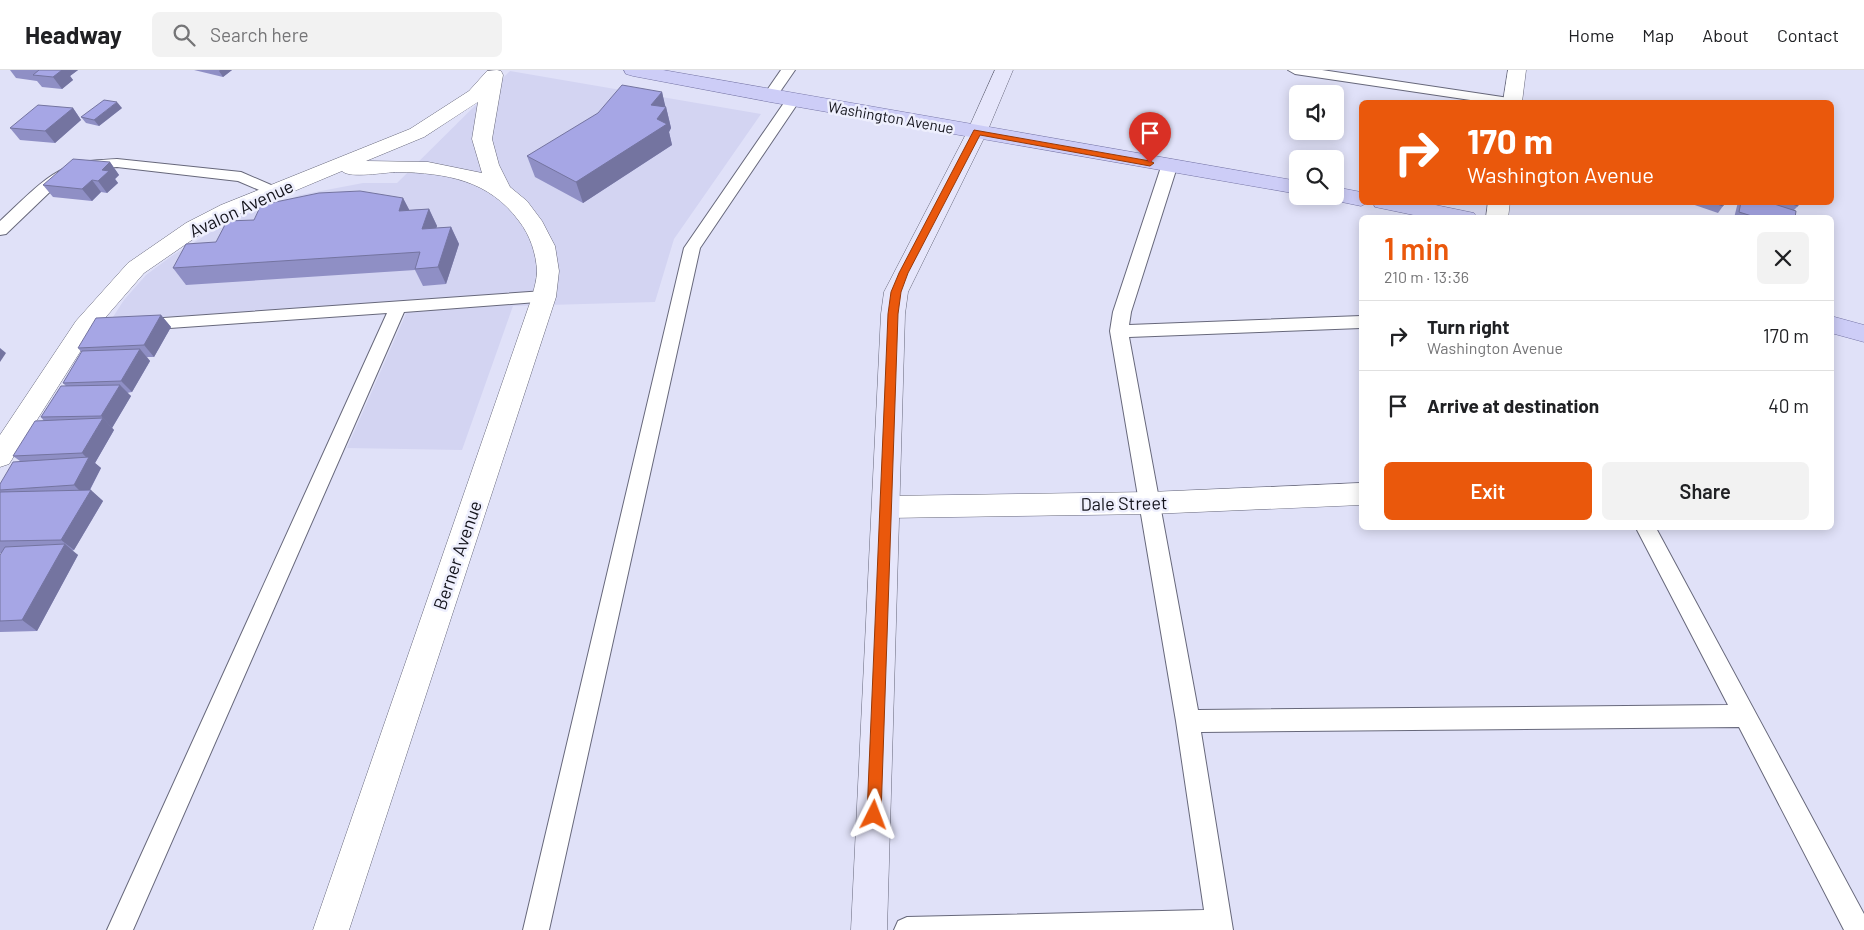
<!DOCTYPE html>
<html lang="en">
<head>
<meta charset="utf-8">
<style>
	body { margin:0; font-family:Barlow,sans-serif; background:#f2f2f2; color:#202124; height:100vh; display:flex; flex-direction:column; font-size:19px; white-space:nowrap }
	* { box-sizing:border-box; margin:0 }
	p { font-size:16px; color:#757577 }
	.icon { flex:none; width:28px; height:28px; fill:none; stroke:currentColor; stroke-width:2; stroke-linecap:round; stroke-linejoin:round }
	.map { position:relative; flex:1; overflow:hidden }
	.panel { position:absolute; left:1359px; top:145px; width:475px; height:315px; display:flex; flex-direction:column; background:#fff; border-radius:8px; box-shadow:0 2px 12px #0003 }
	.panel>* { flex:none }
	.banner { position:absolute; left:1359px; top:30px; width:475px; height:105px; border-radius:8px; box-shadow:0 2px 12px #0003; background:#ea580c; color:#fff; overflow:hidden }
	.buttons { position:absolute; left:1289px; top:15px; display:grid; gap:10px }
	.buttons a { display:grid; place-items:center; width:55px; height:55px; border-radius:8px; background:#fff; box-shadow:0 2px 12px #0003; font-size:25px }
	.pin { position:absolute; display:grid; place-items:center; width:42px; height:42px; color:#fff; margin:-51px -21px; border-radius:50% 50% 50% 0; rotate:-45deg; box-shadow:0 0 5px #0007 }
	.pin .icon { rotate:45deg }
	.me { position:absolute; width:55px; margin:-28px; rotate:3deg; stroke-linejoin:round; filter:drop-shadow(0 0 4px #0008) }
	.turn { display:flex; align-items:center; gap:18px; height:105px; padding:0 25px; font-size:22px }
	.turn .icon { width:65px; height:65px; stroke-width:2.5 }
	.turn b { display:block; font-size:35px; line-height:42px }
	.round { display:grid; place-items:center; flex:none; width:52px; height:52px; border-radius:8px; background:#f2f2f2 }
	.headline { display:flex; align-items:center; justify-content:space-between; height:85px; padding:0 25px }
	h1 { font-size:30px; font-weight:600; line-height:38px; color:#ea580c }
	.button { display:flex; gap:10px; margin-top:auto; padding:10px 25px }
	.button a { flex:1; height:58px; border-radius:8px; background:#ea580c; color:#fff; font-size:20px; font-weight:600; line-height:58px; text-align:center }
	.button a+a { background:#f2f2f2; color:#202124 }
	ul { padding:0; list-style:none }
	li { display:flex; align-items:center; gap:15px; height:70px; padding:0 25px; border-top:1px solid #e0e0e0 }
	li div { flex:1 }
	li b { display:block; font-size:19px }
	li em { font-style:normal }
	header { display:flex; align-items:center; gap:30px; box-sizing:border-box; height:70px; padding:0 25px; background:#fff; border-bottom:1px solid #e0e0e0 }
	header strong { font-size:24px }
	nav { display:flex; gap:28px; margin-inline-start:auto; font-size:18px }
	.search { width:350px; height:45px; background:#f2f2f2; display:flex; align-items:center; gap:12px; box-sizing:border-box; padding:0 18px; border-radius:8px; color:#757577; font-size:19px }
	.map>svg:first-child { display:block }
</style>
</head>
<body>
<header>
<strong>Headway</strong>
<div class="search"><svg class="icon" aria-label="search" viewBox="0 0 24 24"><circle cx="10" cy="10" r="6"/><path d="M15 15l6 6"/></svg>Search here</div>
<nav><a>Home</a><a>Map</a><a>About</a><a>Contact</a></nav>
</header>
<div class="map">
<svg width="1864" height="860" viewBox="0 0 1864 860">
	<rect width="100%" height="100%" fill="#e0e1f8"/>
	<path fill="#d3d4f2" d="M510,1L761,44L674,169L655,232L513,236L462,380L347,378L411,232L111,250L124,230L146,205L173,185L231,150L300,125L363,113H397Z"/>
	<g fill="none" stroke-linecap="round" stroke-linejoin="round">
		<g stroke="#67687b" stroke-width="2">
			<g id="lane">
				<path d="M781,0H795L775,29H765L763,26Z"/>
				<path d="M1288,0H1322L1509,28L1514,29L1516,32H1484L1295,4Z"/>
				<path d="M793,26L800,30L700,178L549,860H523L684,178L788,27Z"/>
				<path d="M117,89L241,102L278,118L281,121L278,124L273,126L238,111L117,97L92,99L78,103L56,116L6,164L0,165V151C21,132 41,109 67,97C82,90 101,90 117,89Z"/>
				<path d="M1169,92L1174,94L1177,97L1131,242L1129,255L1361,246V258L1129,267L1198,640L1728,635L1636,458H1656L1864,844V860H1844L1739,657L1201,662L1233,860H894L898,851L907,847L1204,840L1176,651L1110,261L1113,242L1161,97L1164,94Z"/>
				<path d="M544,221L550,223L552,227L550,231L404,242L133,860H107L387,243L141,260L135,258L132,254L135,250Z"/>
			</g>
		</g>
		<g stroke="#67687b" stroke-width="1">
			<g id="street">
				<path d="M497,0L501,1L503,5L492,69L499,95L510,117L527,131L542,151L555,176L559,201L556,227L349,860H313L532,227C534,219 537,209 537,201C536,183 530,165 519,151C489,110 446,103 398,102C385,102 350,109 342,101L237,145L202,163L144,203L92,263L9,394L0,397V365L76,251L128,193L186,153L221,135L410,59L469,21L487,1ZM478,32L472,69L482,103L428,92L366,91L424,67Z"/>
				<path d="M1508,0H1526L1522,32H1503Z"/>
				<path d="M1488,132H1510L1508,148H1486Z"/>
				<path d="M1361,413V435L1150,444L887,448L877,445L873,437L877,429L887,426L1150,422Z"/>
			</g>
		</g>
		<g stroke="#67687b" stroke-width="1">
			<path id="secondary" d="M995,0H1013L987,62L908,222L905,244L887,860H851L881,244L884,222L967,62Z"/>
		</g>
		<g stroke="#7675a6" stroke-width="1">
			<g id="primary">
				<path d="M624,0H663L1298,111V124L770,32L633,6L626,4Z"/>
				<path d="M1335,117L1361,122V132H1369L1361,136L1327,129L1326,126H1335Z"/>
				<path d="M1373,132H1421L1474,143L1477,148H1428L1375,137Z"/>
				<path d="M1831,246L1864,255V272L1831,263Z"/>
			</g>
		</g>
		<use href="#lane" fill="#fff" fill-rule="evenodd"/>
		<use href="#street" fill="#fff" fill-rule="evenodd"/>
		<use href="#secondary" fill="#e6e6fb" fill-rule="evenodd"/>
		<use href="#primary" fill="#cdcdf7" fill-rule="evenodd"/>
	</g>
	<g fill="#8f8fc5">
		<path d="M10,0H78L70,6L73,10L62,19L42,17L37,11L16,8Z"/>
		<path d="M194,0H232L223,7Z"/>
		<path d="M662,22L665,37H666L671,58L669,62L672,75L583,133L535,107L527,86Z"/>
		<path d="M73,38L81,50L55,73L20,70L10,58Z"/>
		<path d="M122,38L99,56L86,53L81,47Z"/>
		<path d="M110,92L119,105L115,109L118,113L107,123L101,122L92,131L53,127L43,115Z"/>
		<path d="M403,128L409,140L429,139L437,156L436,158L451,157L459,174L446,214L423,216L415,200L186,215L173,198L254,150Z"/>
		<path d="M1686,132H1724L1723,136L1718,143Z"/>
		<path d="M1738,132H1798V136L1794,140L1795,148H1734Z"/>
		<path d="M161,245L171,257L154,287H147L150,291L132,322L127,323L131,326L112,358L114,360L95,393L101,398L90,420L103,431L74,480L72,481L78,485L37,561L0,562V485L2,483H0V414L20,391L13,386L44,351L41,347L66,316L63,313L82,283L78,278Z"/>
	</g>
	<g fill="#7474a0">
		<path d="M58,0H78L70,6L73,10L62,19L53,7Z"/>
		<path d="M220,0H232L223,7L219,1Z"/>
		<path d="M662,22L666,39V37L671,58L669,62L672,75L583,133L576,112L651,35Z"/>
		<path d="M117,32L122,38L99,56L94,50Z"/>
		<path d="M73,38L81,50L55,73L45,61Z"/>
		<path d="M110,92L119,105L115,109L118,113L107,123L98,111L102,100Z"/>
		<path d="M92,110L101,122L92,131L82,119Z"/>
		<path d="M403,128L412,145L399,141Z"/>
		<path d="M429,139L437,156L431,176L422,159Z"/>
		<path d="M451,157L459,174L446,214L438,197Z"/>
		<path d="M161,245L171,257L154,287L144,275Z"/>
		<path d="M0,278L6,283L0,292Z"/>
		<path d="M140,279L150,291L132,322L121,311Z"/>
		<path d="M120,315L131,326L112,358L101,346Z"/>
		<path d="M103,348L114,360L95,393L101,398L86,427L74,415L88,389L82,383Z"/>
		<path d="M91,420L103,431L74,480L61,470Z"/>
		<path d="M65,474L78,485L37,561L22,550Z"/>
	</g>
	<g fill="#a6a6e5" stroke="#7474a0">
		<path d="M39,0H62L53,7L33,5Z"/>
		<path d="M622,15L662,22L651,35L666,37L657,49L667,54L576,112L527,86L598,43Z"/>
		<path d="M104,30L117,32L94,50L81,47Z"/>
		<path d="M38,35L73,38L45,61L10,58Z"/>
		<path d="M73,89L110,92L102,100L109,101L98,111L92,110L82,119L43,115Z"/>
		<path d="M360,121L403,128L399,141L429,139L422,159L451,157L438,197L415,199L420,182L173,198L186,174L216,172L227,151L254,150L261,135L319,123Z"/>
		<path d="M1711,132H1724L1723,136Z"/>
		<path d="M1741,132H1768L1796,141L1795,148H1758L1739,142Z"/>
		<path d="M1786,132H1798V136Z"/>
		<path d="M161,245L144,275L78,278L96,248Z"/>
		<path d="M140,279L121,311L63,313L82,281Z"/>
		<path d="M120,315L101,346L41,347L61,316Z"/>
		<path d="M103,348L82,383L13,386L35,351Z"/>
		<path d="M89,387L74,415L0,420V414L13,392Z"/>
		<path d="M91,420L61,470L0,471V422Z"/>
		<path d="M65,474L22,550L0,551V485L5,477Z"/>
	</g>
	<path fill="#ea580c" stroke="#983908" d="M974,60L1150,91L1154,93L1150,96L980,65L908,203L901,222L898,244L881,745L879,750L874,752L869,750L867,745L888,244L891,222L899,203Z"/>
	<g text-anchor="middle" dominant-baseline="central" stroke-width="5" stroke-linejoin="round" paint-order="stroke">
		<g font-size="15" fill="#12121a" stroke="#eeeffd">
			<text transform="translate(891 47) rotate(10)">Washington Avenue</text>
		</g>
		<g font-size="18" fill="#12121a" stroke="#eeeffd">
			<text transform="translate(241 138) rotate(-25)">Avalon Avenue</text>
			<text transform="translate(1124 433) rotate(-1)">Dale Street</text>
			<text transform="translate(457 485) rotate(-71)">Berner Avenue</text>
		</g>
	</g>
</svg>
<div class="buttons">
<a><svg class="icon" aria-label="sound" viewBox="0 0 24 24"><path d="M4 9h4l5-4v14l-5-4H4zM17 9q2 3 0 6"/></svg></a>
<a><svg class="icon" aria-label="search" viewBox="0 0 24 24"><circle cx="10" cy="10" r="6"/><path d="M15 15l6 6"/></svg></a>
</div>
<div class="pin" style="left:1150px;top:93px;background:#d93025"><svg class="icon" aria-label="arrive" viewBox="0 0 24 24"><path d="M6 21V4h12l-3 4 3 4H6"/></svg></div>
<svg class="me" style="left:874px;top:745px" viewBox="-20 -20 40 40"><path d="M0-17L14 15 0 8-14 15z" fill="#ea580c" stroke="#fff" stroke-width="4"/></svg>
<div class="banner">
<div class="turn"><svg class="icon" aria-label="right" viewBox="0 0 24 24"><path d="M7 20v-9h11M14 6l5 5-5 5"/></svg><div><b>170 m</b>Washington Avenue</div></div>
</div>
<section class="panel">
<div class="headline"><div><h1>1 min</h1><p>210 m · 13:36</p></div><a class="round"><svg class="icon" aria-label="close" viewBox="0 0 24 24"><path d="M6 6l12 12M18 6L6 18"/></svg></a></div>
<ul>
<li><svg class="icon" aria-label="right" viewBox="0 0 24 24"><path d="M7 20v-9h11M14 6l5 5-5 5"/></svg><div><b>Turn right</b><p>Washington Avenue</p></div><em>170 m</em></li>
<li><svg class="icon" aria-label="arrive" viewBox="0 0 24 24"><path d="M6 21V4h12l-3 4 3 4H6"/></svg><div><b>Arrive at destination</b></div><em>40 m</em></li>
</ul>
<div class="button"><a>Exit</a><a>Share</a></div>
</section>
</div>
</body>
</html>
